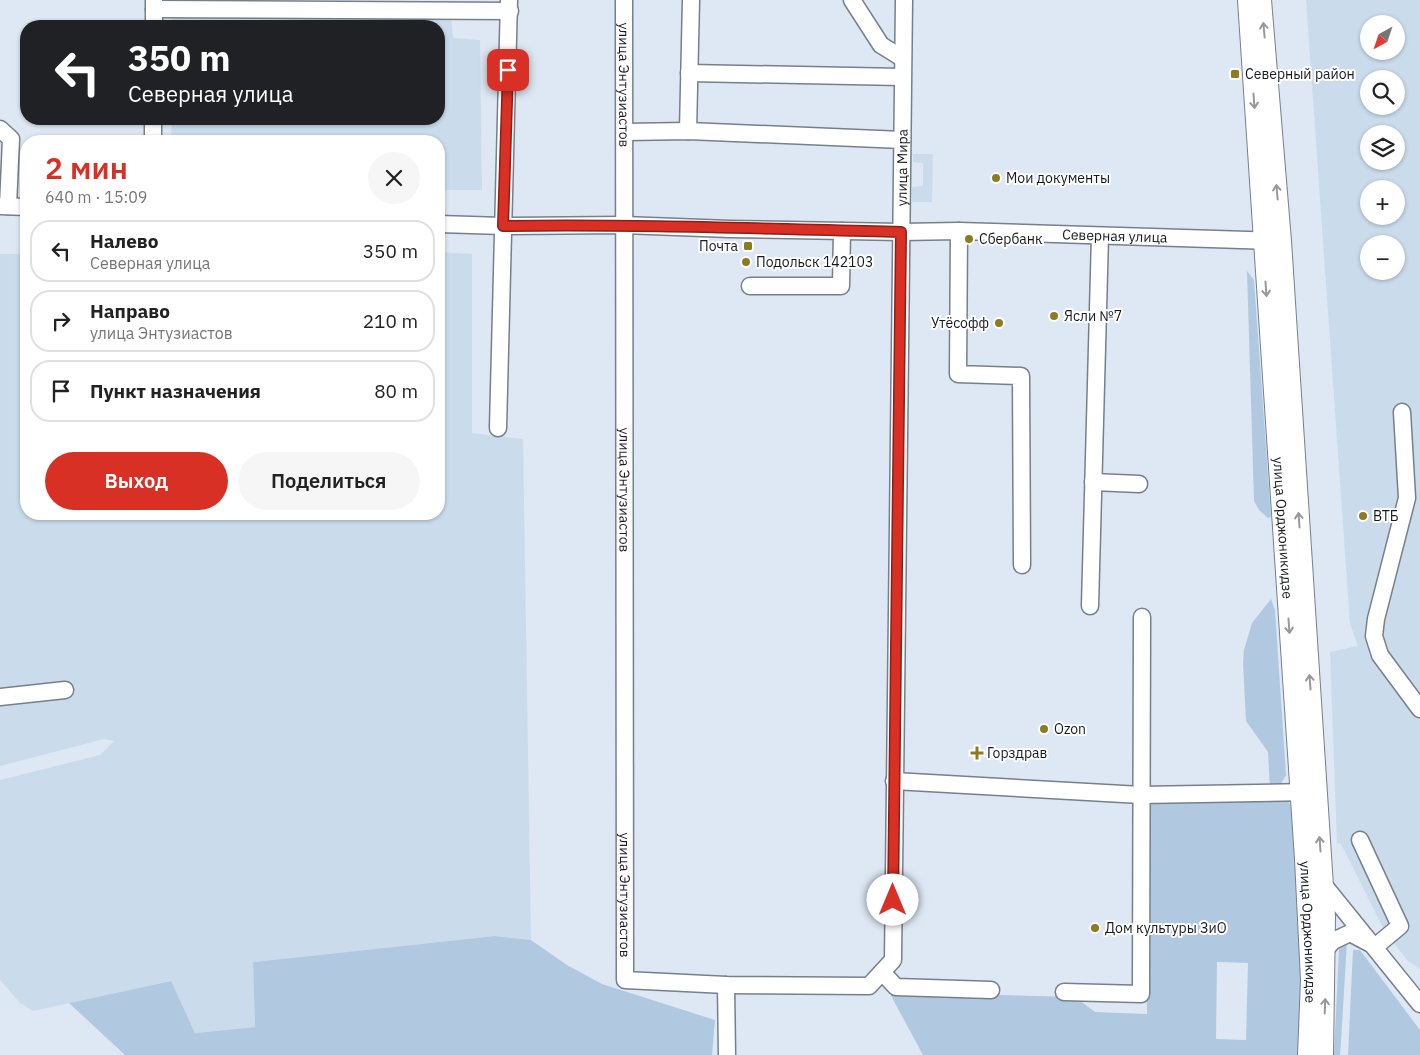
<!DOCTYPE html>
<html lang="ru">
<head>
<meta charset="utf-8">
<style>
	body { margin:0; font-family:"IBM Plex Sans",sans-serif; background:#f6f6f6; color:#222; height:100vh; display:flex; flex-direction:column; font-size:19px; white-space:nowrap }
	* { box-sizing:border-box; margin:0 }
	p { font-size:16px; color:#767676 }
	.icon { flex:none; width:28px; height:28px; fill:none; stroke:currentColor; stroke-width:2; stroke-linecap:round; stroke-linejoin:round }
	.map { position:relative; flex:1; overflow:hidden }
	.side { position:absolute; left:20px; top:135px; width:425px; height:385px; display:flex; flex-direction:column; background:#fff; border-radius:20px; box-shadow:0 1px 4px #0004 }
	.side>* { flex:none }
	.top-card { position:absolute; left:20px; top:20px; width:425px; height:105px; border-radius:20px; box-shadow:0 1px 4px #0004; background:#202124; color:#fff; overflow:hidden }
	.needle { width:32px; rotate:220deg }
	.controls { position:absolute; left:1360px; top:15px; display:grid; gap:10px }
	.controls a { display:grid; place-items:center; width:45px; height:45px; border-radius:50%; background:#fff; box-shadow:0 1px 4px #0004; font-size:25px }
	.pin { position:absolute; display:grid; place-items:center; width:42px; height:42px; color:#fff; margin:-21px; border-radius:10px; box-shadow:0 2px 8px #0006 }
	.me { position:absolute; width:55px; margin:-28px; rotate:0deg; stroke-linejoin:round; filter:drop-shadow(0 0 4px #0008) }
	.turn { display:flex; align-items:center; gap:18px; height:105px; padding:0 25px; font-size:22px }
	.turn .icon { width:65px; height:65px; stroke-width:2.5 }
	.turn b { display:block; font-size:35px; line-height:42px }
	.round { display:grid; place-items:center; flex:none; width:52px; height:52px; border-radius:26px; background:#f6f6f6 }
	.head { display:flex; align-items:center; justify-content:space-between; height:85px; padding:0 25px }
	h1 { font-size:30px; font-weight:600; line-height:38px; color:#d93025 }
	.action { display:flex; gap:10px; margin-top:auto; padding:10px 25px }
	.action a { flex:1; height:58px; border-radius:30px; background:#d93025; color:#fff; font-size:20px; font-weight:600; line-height:58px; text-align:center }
	.action a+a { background:#f6f6f6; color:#222 }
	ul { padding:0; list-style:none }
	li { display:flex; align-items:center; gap:15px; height:62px; margin:0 10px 8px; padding:0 15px; border:2px solid #e0e0e0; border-radius:20px }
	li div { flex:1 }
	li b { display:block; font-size:19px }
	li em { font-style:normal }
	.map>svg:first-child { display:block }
</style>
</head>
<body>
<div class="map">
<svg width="1420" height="1055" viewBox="0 0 1420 1055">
	<rect width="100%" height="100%" fill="#dde8f4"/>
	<g fill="#cadbec" fill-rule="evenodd">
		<path d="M1306,0H1420V969L1407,960L1384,930L1341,844L1337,843L1330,652L1358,646L1350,624ZM1369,24H1396V51H1369ZM1369,79H1396V106H1369ZM1369,134H1396V161H1369ZM1369,189H1396V216H1369ZM1369,244H1396V271H1369Z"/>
		<path d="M172,14L451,16L453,38L480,40L482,190H439V141H171L172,119H439V26H172Z"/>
		<path d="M913,154H933L932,202H912V187L923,186V163L913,162Z"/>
		<path d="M439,252L472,254V433L523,439L531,940L495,936L253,962L255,1027L195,1033L170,981L33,1011L20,1003L0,980V780L100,755L114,741L104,739L0,766V254H26V514H439Z"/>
	</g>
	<g fill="#b1c9e0" fill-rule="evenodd">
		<path d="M1247,271L1254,280L1271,517L1268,518L1259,510L1254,501Z"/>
		<path d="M1271,599L1275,610L1286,775L1279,787L1270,790L1268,752L1246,721L1243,663L1244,650L1252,623Z"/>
		<path d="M1277,797L1288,801L1295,811L1305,946L1302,1055H923L889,992L1075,997L1095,1012L1147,1014V798ZM1217,962L1248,963L1246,1040L1216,1039Z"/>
		<path d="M495,936L531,940L567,965L602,984L715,1020L712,1055H125L69,1003L171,981L195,1033L255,1027L253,962Z"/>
		<path d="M1344,941H1347L1341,1042L1340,1055H1334L1339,948Z"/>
		<path d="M1353,950H1360L1420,1030V1055H1348Z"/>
	</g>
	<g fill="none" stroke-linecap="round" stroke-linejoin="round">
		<g stroke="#75808a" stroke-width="19">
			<g id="minor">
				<path id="s1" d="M624,0L625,980L726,985L869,986L893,960L904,0"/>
				<path d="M852,0L881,45L902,58"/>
				<path d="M154,9L510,11"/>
				<path d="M154,26V0"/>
				<path d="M689,73L902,77"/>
				<path d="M0,129L11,139L8,206"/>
				<path d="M688,131L691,0"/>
				<path d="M625,132L688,131L902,140"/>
				<path d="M153,141V119"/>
				<path d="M0,206L26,207"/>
				<path id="s2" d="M439,224L503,226L623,225L730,229L901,232L959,231L1276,241"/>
				<path d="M959,231L958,374L1021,376L1022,565"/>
				<path d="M750,286H841L842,231"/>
				<path d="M1402,412L1407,498L1376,619L1374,636L1380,655L1420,709"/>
				<path d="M498,428L509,0"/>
				<path d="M1093,482L1139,484"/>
				<path d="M1090,606L1100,236"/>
				<path d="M0,697L65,690"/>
				<path d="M894,781L1141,795L1311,792"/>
				<path d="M1360,840L1400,926L1376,946"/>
				<path d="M1323,884L1420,1004"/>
				<path d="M1325,950L1333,941L1350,933L1369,943"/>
				<path d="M882,972L896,987L991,990"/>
				<path d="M726,985L727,1055"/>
				<path d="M1064,992L1141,994L1142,617"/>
			</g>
		</g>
		<g stroke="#75808a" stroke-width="22">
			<g id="major">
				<path id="s3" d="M1248,0L1305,859L1311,980L1308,1055"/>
				<path d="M1261,0L1281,241L1325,917L1323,1055"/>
			</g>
		</g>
		<use href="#minor" stroke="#fff" stroke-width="16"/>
		<use href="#major" stroke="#fff" stroke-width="20"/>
	</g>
	<defs><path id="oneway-shaft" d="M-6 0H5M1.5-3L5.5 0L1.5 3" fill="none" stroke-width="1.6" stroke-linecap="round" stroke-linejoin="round" transform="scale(1.25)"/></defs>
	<g stroke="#96989a">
		<use href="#oneway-shaft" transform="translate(1264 30) rotate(-95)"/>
		<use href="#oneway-shaft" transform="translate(1254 101) rotate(86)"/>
		<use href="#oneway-shaft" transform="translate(1277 192) rotate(-95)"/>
		<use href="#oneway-shaft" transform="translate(1266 289) rotate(86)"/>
		<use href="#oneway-shaft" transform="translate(1299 520) rotate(-94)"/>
		<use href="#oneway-shaft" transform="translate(1289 626) rotate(86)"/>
		<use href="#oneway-shaft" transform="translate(1310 682) rotate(-94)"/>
		<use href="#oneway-shaft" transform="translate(1320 844) rotate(-94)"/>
		<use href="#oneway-shaft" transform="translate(1325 1006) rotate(-88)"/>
	</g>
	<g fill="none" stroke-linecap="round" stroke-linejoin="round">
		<g stroke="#8d1f18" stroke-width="12">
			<path id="route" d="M508,70L503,226C636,224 769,229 901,232L893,900"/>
		</g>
		<use href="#route" stroke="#d93025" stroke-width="9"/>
	</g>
	<g fill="#8c7b20" stroke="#fff" stroke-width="2">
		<rect x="1230" y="69" width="10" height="10" rx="2.5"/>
		<circle cx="996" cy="178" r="5"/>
		<circle cx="969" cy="239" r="5"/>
		<rect x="743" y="241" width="10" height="10" rx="2.5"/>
		<circle cx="746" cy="262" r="5"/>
		<circle cx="1054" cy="316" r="5"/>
		<circle cx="999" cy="323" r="5"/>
		<circle cx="1363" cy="516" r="5"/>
		<circle cx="1044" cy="729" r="5"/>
		<path d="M974.5 745.5h5v5h5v5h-5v5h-5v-5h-5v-5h5z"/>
		<circle cx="1095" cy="928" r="5"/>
	</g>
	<g text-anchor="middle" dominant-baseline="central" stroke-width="4" stroke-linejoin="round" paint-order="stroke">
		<g font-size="14" fill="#161a1e" stroke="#fff" text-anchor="start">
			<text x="1245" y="74">Северный район</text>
			<text x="1006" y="178">Мои документы</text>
			<text x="979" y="239">Сбербанк</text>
			<text x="738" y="246" text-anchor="end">Почта</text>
			<text x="756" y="262">Подольск 142103</text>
			<text x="1064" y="316">Ясли №7</text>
			<text x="989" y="323" text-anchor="end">Утёсофф</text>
			<text x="1373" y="516">ВТБ</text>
			<text x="1054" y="729">Ozon</text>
			<text x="987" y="753">Горздрав</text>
			<text x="1105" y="928">Дом культуры ЗиО</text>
		</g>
		<g font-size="14" fill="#161a1e" stroke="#fff">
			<text stroke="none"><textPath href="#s1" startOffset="85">улица Энтузиастов</textPath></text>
			<text stroke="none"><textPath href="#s1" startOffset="2052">улица Мира</textPath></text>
			<text stroke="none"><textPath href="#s2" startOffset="676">Северная улица</textPath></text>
			<text stroke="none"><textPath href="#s1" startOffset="490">улица Энтузиастов</textPath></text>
			<text stroke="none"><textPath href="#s3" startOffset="529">улица Орджоникидзе</textPath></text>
			<text stroke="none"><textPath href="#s1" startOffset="895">улица Энтузиастов</textPath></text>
			<text stroke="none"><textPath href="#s3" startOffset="934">улица Орджоникидзе</textPath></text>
		</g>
	</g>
</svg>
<div class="controls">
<a><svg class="needle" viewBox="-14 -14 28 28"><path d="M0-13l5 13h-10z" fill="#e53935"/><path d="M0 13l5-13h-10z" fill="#767676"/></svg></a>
<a><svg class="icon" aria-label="search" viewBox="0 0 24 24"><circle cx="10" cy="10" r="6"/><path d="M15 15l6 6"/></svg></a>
<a><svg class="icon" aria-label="layers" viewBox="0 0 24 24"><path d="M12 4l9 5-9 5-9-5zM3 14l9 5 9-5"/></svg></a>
<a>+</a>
<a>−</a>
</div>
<div class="pin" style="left:508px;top:70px;background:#d93025"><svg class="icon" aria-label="arrive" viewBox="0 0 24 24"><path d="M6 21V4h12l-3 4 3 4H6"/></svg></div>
<svg class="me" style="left:893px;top:900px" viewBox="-20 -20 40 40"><circle r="19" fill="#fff"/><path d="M0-13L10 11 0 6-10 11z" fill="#d93025"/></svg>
<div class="top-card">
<div class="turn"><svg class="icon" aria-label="left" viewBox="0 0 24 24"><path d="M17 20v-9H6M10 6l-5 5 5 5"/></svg><div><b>350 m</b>Северная улица</div></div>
</div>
<section class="side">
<div class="head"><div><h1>2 мин</h1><p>640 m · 15:09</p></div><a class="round"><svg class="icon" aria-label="close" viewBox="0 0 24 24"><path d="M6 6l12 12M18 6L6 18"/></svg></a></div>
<ul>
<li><svg class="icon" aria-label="left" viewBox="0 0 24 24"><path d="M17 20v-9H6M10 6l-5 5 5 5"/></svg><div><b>Налево</b><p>Северная улица</p></div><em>350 m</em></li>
<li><svg class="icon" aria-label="right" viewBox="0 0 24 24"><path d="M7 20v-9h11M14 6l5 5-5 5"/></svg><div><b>Направо</b><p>улица Энтузиастов</p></div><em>210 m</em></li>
<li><svg class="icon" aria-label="arrive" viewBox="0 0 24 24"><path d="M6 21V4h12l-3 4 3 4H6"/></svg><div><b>Пункт назначения</b></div><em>80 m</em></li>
</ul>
<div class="action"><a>Выход</a><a>Поделиться</a></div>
</section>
</div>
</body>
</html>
